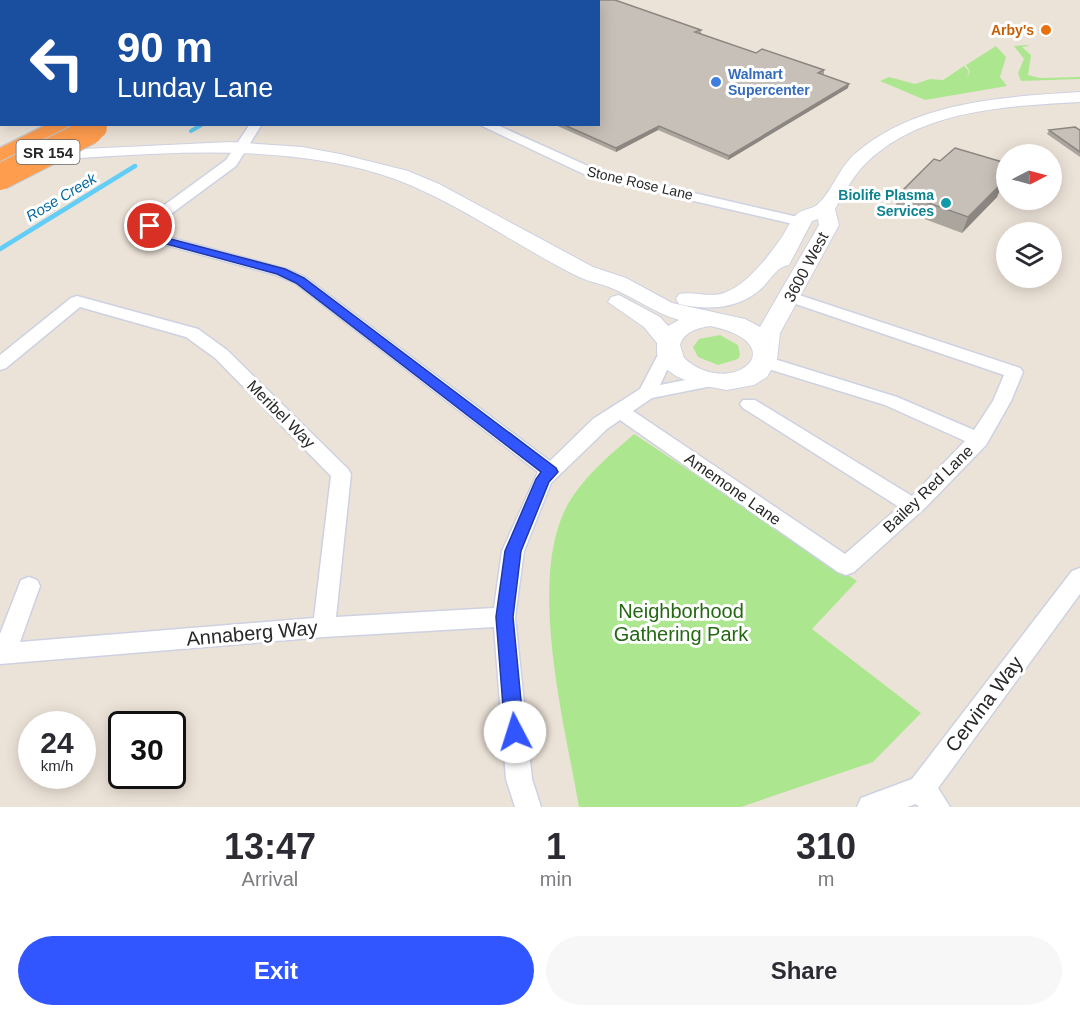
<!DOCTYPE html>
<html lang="en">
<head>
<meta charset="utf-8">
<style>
	body { margin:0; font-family:Helvetica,sans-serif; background:#f7f7f7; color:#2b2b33; height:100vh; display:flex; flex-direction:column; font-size:22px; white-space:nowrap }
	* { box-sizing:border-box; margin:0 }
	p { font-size:20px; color:#7c7c81 }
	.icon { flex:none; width:33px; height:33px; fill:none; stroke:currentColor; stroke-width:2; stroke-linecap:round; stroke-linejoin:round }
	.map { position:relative; height:807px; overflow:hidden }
	.panel { display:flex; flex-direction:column; background:#fff; flex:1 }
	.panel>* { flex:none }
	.banner { position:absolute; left:0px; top:0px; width:600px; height:126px; box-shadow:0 3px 15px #0003; background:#1a4fa0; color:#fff; overflow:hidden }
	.needle { width:39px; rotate:84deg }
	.controls { position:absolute; left:996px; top:144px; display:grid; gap:12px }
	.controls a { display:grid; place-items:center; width:66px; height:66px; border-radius:50%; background:#fff; box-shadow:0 3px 15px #0003; font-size:30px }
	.speed { position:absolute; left:18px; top:711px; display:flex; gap:12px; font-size:30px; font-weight:700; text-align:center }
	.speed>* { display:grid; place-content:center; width:78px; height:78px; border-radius:50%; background:#fff; box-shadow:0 3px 15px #0003; line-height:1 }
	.speed small { font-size:15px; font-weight:400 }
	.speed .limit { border:3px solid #111; border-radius:9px; background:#fff; color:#111 }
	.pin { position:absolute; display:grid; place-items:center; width:51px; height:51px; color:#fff; margin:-26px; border:3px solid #fff; border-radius:50%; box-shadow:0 2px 6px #0007 }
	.me { position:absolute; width:66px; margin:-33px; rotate:355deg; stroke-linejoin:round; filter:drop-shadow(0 0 4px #0008) }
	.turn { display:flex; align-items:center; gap:21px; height:126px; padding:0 18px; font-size:27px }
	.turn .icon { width:78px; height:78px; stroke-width:2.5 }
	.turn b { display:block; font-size:42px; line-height:51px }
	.eta { display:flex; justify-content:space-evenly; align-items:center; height:102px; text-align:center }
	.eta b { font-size:36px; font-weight:600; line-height:42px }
	.button { display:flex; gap:12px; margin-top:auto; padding:12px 18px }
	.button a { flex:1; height:69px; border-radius:36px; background:#3156ff; color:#fff; font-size:24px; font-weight:600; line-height:69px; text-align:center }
	.button a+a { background:#f7f7f7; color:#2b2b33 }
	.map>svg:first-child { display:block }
</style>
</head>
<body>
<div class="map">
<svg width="1080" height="807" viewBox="0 0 1080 807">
	<rect width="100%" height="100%" fill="#ece3d8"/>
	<g fill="#ace790">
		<path d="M0,0H299L2,2L0,104Z"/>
		<path d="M1027,45L1029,46L1022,47L1031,55L1028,75L1040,78L1080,77V79L1021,81L1018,73L1024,59L1014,46Z"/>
		<path d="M996,46L1006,57L1000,77L1007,86L925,100L880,81L889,77L915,84L930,79L943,80L964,66L969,71L967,79L970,71L966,65Z"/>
		<path d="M720,335L738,345L740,355L738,359L718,365L698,357L693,347L699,339Z"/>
		<path d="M634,434L857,581L812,629L921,713L873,762L741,807H579C565,726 529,588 564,512C579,480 608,457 634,434Z"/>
	</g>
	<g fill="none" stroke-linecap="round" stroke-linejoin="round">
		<g stroke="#62cdf6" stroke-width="4">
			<path d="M481,2L485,0"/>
			<path d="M191,131L203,124"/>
		</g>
		<path stroke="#62cdf6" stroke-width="4.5" d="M0,249L135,166"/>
		<g stroke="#cdd1e2" stroke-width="3">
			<g id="street">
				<path d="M250,124H262L236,166L160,222L158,230L168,237L286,269L305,277L550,461L593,419L640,389L662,347H674L676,351L660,385L711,375L717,377L720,381L717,385L652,398L633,411L845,554L899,507L743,408L740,404L743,400H755L912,496L965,441L885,405L759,366L756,362L759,358H771L897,397L974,430L993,401L1004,375L784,300L782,297L784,294H796L1020,368L1023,372L1011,401L986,445L926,507L854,572L846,575L838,572L620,420L607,429L551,483L524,551L515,617L532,779L541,807H515L506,779L494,627L324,637L0,664V634L21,580L29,577L37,580L40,586L20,642L314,618L331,476L215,358L186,337L80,307L6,368L0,370V355L71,298L77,296L198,329L227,350L348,469L351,474L336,617L494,608L502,551L538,472L295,283L276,275L158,243L143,232L148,217L226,160Z"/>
				<path d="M478,124H495L599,171L802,218L809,222L802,226L590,177Z"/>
				<path d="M1080,568V594L938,788L950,807H919L916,804L907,807H857L861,798L912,779L1072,571Z"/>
			</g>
		</g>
		<g stroke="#cdd1e2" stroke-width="2">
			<path id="secondary" d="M1080,92V102C1008,106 921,109 866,163C853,176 844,193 835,209L839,225L780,333L777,359L767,377L754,385L727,390L694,384L676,376L666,369L657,354V343L644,327L608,302L611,297L619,295L660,317L668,326L679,320C653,312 634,297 609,287C598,283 586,281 575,275C515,245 459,203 395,179C275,136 126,157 0,163V153L230,142L302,147L340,154L408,171L439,184L593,267L626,278L672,303L745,319L760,327L819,225L818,219L812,221L789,265C777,267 772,277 764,286C741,309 709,311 679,304L676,299L679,294C694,291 709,298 724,293C747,285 766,259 780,240C786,232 790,220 797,214C803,209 813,209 818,204C832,192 839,167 856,153C916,101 1004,97 1080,92ZM710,326C798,344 731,401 684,358L680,345C684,332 697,328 710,326Z"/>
		</g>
		<g stroke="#c7c7c7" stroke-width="3">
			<g id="highway">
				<path d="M382,0H402L381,2Z"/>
				<path d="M48,124H77L74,129L0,164V148Z"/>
			</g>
		</g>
		<use href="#street" fill="#fff" fill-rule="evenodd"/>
		<use href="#secondary" fill="#fff" fill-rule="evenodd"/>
		<use href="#highway" fill="#ff9d4f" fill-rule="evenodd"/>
		<g stroke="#c7c7c7" stroke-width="21" stroke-linecap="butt">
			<path id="highway-bridge-far1" d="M87,133L97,128"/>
		</g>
		<g stroke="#c7c7c7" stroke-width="28" stroke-linecap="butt">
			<path id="highway-bridge" d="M0,177L90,131"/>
		</g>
		<use href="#highway-bridge-far1" stroke="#ff9d4f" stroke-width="20"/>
		<use href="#highway-bridge" stroke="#ff9d4f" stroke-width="26"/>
	</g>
	<g fill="#aba59e">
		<path d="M701,30V33L699,34L756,53L824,70V74L822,75L848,88L728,160L658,130L616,152L553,124H598Z"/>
		<path d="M1049,130H1080V157L1047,134Z"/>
		<path d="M1005,181L1002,184L997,197L962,233L895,208L900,193Z"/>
	</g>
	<g fill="#8b8681">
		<path d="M849,84L848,88L728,160L729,156Z"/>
		<path d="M659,126L658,130L616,152V148Z"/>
		<path d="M1006,170V177L1005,181L1002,184L997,197L962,233L968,217L997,180Z"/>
	</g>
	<g fill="#c7c0b8" stroke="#8b8681" stroke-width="1.5">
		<path d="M579,0H615L701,30L695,32L756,53L762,49L824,70L818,73L849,84L729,156L659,126L616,148L562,124H598V2H575Z"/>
		<path d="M1075,127L1080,130V152L1049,130Z"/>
		<path d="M955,148L1006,163V170L997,180L1003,182L968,217L900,193L934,159L940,161Z"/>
	</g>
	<path fill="#3156ff" stroke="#2038a6" stroke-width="1.5" d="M146,224H154L158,234L167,238L285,269L304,278L556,468L558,472L549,482L521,551L513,617L524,732L521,739L515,741L508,739L505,732L496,617L505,551L536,479L541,472L296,283L277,274L159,242L146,234Z"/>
	<circle fill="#e8710a" stroke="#fff" stroke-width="2" cx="1046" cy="30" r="6"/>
	<circle fill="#3f7fe0" stroke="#fff" stroke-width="2" cx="716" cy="82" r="6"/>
	<circle fill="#0f9aa8" stroke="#fff" stroke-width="2" cx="946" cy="203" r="6"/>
	<g text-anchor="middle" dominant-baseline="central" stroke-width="6" stroke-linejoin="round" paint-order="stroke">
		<g font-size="14" font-weight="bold" fill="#c56008" stroke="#fff" text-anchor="end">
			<text x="1034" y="30">Arby's</text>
		</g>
		<g font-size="14" font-weight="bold" fill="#366cbe" stroke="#fff" text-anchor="start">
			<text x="728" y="74">Walmart<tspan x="728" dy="16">Supercenter</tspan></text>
		</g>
		<g font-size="14" fill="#282828" stroke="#fff">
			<text transform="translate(640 183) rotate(13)">Stone Rose Lane</text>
		</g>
		<g font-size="14" font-weight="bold" fill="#0d838f" stroke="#fff" text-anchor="end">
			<text x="934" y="195">Biolife Plasma<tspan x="934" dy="16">Services</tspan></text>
		</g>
		<rect fill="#fff" stroke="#686868" stroke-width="1.5" x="16.5" y="140" width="63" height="24" rx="4.5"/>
		<g font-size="15" font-weight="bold" fill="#282828">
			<text x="48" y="152">SR 154</text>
		</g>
		<g font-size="15" font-style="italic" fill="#04689f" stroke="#fff">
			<text transform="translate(61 197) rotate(-31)">Rose Creek</text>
		</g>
		<g font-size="16" fill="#282828" stroke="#fff">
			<text transform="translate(806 267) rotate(-62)">3600 West</text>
			<text transform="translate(281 414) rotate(45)">Meribel Way</text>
			<text transform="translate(733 489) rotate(35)">Amemone Lane</text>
			<text transform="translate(928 489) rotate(-44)">Bailey Red Lane</text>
		</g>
		<g font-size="20" fill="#256814" stroke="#fff">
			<text x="681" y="611">Neighborhood<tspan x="681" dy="23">Gathering Park</tspan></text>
		</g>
		<g font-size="20" fill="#282828" stroke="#fff">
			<text transform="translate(252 633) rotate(-5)">Annaberg Way</text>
			<text transform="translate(984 704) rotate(-53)">Cervina Way</text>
		</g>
	</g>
</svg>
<div class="controls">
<a><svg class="needle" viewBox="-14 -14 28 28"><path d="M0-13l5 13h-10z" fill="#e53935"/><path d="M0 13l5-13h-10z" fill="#7c7c81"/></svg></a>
<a><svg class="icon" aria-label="layers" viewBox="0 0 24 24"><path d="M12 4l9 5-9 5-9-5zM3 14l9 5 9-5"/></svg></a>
</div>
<div class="speed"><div>24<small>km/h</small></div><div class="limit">30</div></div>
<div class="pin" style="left:150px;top:226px;background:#d93025"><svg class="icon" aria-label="arrive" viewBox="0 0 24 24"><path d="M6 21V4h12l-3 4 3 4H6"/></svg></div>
<svg class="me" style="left:515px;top:732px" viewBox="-20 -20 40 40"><circle r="19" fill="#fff"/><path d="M0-13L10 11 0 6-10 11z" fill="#3156ff"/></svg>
<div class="banner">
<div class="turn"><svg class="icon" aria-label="left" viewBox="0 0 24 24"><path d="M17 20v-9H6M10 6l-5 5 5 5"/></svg><div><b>90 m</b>Lunday Lane</div></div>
</div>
</div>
<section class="panel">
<div class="eta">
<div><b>13:47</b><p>Arrival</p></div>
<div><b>1</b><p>min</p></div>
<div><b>310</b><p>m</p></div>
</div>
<div class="button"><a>Exit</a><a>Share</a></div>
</section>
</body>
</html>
